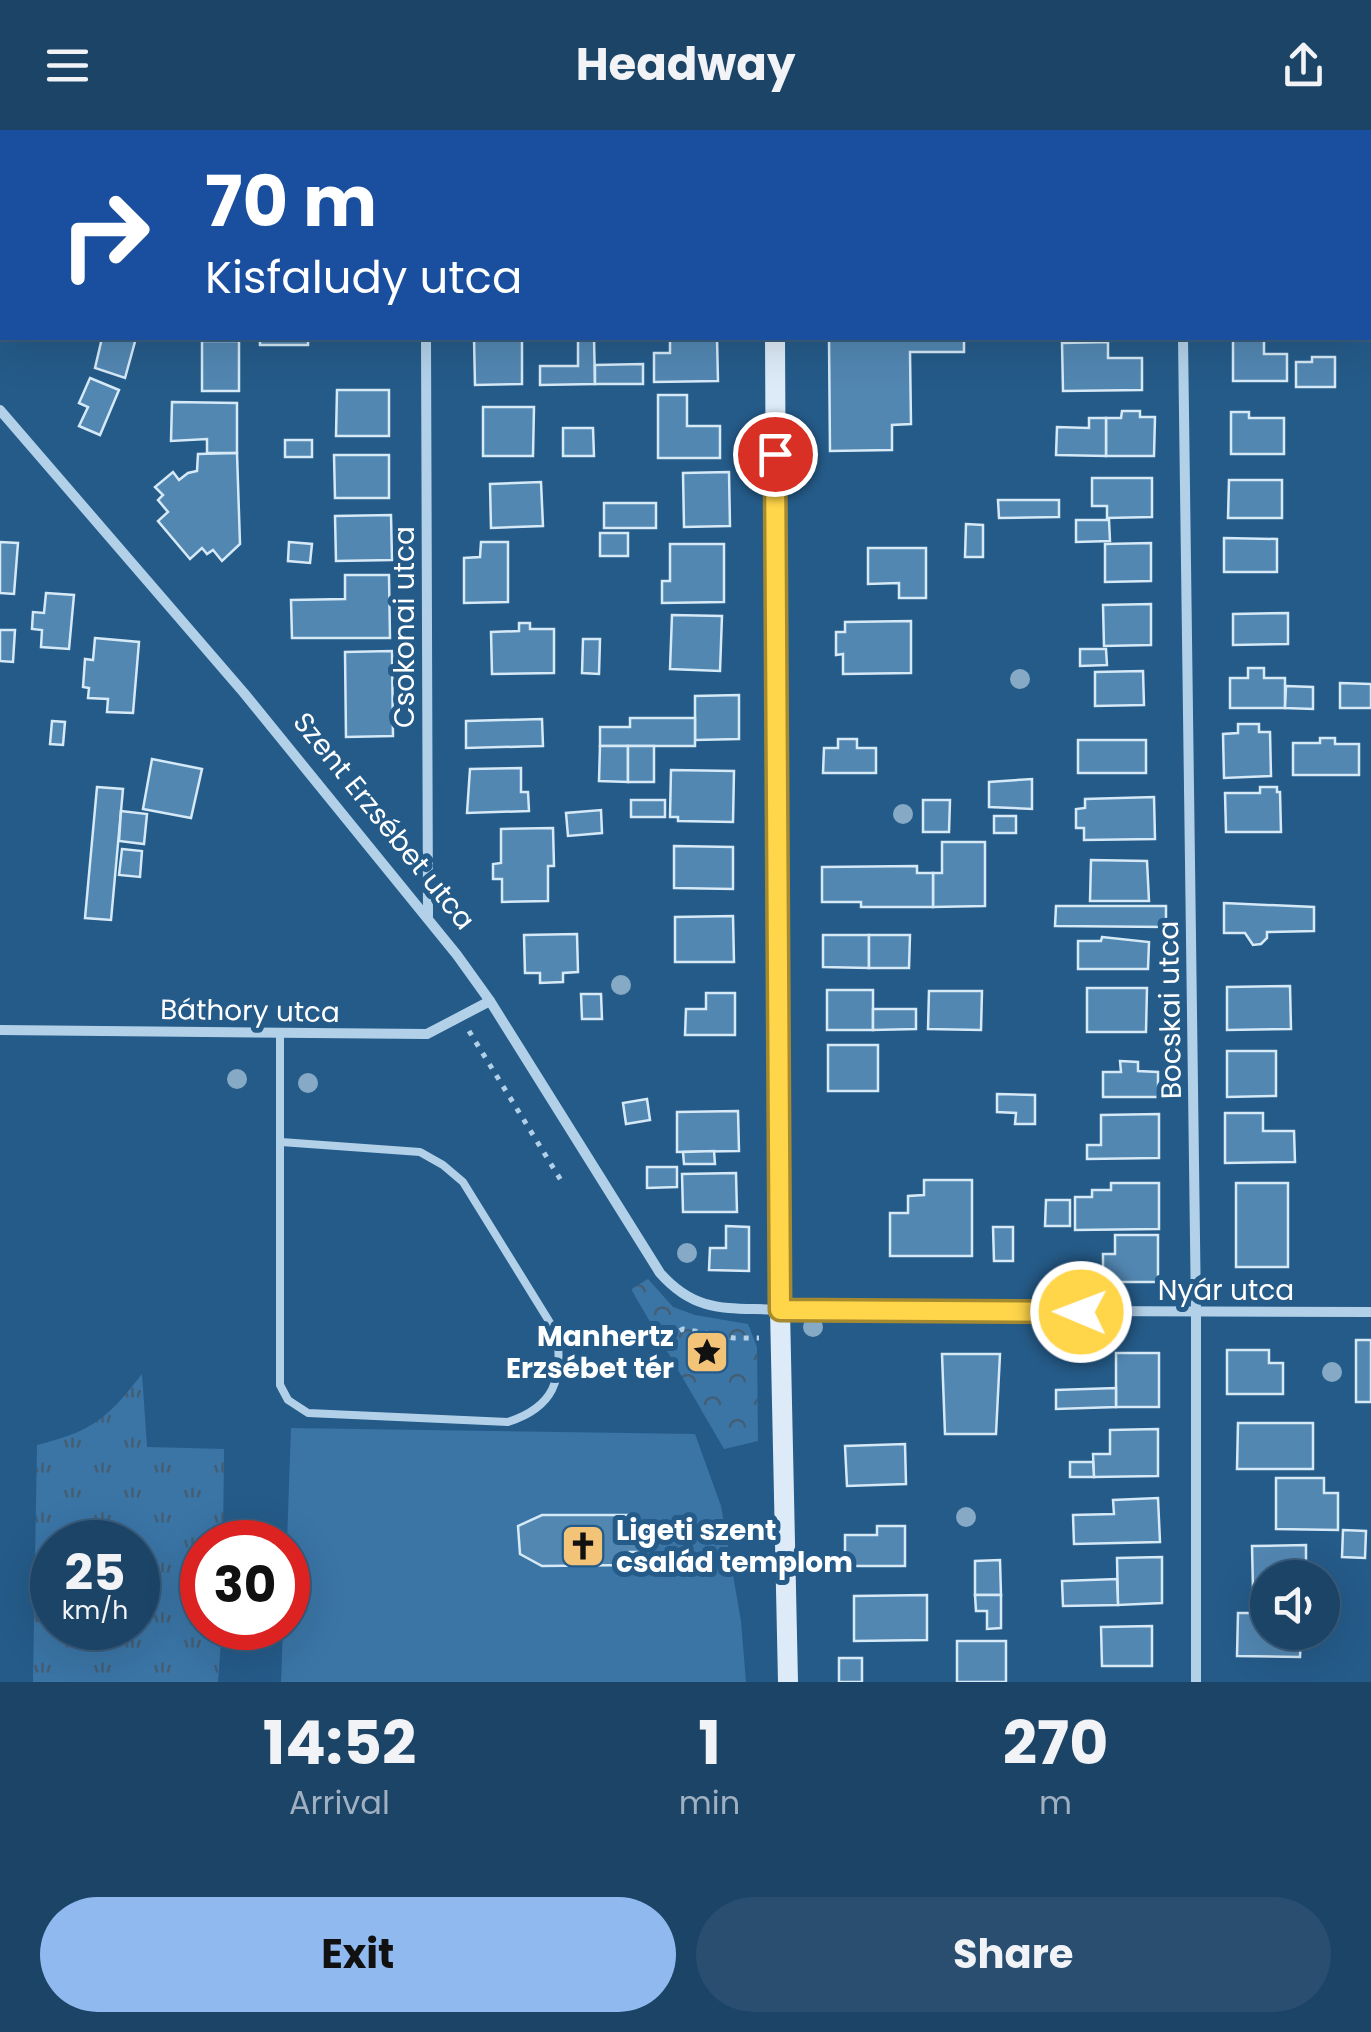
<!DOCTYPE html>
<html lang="en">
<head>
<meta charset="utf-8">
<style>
	body { margin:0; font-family:Poppins,sans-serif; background:#294e70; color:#f1f3f6; height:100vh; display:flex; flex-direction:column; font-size:38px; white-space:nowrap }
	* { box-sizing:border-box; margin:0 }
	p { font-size:32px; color:#a0b0c0 }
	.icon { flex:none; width:55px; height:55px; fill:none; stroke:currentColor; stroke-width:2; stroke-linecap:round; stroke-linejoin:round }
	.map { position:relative; height:1552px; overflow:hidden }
	.drawer { display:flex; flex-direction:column; background:#1c4467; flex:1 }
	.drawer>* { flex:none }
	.guide { position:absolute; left:0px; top:0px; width:1372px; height:210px; box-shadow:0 10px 40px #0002,0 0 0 2px #3a5c7b; background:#1a4fa0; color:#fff; overflow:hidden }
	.fabs { position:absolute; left:1250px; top:1430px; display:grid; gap:20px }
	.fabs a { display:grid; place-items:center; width:90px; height:90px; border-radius:50%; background:#1c4467; box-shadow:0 10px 40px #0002,0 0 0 2px #3a5c7b; font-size:50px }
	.speed { position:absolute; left:30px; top:1390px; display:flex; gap:20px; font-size:50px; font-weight:700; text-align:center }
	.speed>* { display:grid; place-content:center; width:130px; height:130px; border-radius:50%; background:#1c4467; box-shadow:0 10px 40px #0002,0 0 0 2px #3a5c7b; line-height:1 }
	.speed small { font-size:25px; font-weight:400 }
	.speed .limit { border:15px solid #d22; background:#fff; color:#111 }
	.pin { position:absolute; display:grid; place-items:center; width:85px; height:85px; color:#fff; margin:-42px; border:5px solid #fff; border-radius:50%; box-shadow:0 2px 10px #0007 }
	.me { position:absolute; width:110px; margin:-55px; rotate:271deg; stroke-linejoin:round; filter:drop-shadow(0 0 8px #0008) }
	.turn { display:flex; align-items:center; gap:35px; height:210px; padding:0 40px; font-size:45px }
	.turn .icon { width:130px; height:130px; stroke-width:2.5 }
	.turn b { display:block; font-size:70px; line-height:85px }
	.eta { display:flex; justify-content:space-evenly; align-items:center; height:170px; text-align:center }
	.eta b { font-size:60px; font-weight:700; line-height:70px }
	.cta { display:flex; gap:20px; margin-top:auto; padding:20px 40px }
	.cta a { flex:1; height:115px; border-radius:60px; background:#90b9f0; color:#111; font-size:40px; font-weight:700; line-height:115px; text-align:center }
	.cta a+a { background:#294e70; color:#f1f3f6 }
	header { display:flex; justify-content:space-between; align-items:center; height:130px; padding:0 40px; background:#1c4467; font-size:45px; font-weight:700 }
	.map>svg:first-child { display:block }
</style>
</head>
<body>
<header><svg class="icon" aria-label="menu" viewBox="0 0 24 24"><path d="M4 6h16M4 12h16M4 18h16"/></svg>Headway<svg class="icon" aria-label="share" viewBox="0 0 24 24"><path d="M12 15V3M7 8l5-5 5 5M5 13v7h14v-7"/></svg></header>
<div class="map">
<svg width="1371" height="1552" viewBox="0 0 1371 1552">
	<defs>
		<pattern id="grass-tufts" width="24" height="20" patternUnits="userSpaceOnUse" patternTransform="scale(2.5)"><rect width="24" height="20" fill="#3a75a6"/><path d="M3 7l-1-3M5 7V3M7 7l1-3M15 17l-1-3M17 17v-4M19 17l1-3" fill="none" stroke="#445e74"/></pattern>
		<pattern id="park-crowns" width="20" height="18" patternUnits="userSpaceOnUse" patternTransform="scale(2.5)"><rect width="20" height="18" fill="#3a75a6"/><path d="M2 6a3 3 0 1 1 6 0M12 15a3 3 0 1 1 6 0" fill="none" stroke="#445e74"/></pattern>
	</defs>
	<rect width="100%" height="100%" fill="#255b89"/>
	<path fill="url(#grass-tufts)" fill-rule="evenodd" d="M142,1244L147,1317L224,1319L223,1412H202V1498H222L218,1552H33L37,1315C93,1301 107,1289 142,1244ZM52,1412H138V1498H52Z"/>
	<path fill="url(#park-crowns)" d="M648,1149L673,1177L695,1185L748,1194L757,1217L758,1311L724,1319L631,1159Z"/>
	<path fill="#3a75a6" d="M291,1298L695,1304L721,1376L741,1491L746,1552H281L283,1498H288L287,1412Z"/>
	<g fill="#5287b2" stroke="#d6e9f7" stroke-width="2.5">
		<rect x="619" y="0" width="96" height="2"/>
		<rect x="851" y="0" width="65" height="2"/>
		<rect x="1086" y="0" width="66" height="2"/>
		<path d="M102,208H136L125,248L95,238Z"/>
		<rect x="260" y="208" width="48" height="7"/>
		<path d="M474,208H522V254L475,255Z"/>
		<path d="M578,208H594L595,254L540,255V236H578Z"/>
		<path d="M670,208H717L718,251L654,252V223H670Z"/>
		<path d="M829,208H964V222H910L911,294L892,295V320L830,321Z"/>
		<path d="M1233,208H1264V224H1287V251H1233Z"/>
		<rect x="202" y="211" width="37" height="50"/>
		<path d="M1108,212V228H1142V260L1063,261L1062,213Z"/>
		<path d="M1312,227H1335V257H1296V232H1312Z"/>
		<path d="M643,234V254H595V235Z"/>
		<path d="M90,248L119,260L100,305L79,296L88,277L79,273Z"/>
		<path d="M337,260H389V306H336Z"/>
		<path d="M658,265H687V296H720V328H658Z"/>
		<path d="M172,272L237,273V323H207V309L171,311Z"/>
		<path d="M483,277H534L533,326H483Z"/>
		<path d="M1122,281H1140V287H1155L1154,326H1106V288H1121Z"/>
		<path d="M1231,282H1249V288H1284V324H1231Z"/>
		<path d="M1089,288H1106V326L1056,325L1057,297L1089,298Z"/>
		<path d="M563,298H593L594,326H563Z"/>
		<rect x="285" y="310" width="27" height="17"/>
		<path d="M237,323L240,414L222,431L213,420L207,424L202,418L190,429L158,391L168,382L158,370L163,365L155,357L173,342L179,350L188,343L197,341L198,324Z"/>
		<path d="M334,325H389V368H335Z"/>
		<path d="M729,342L730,396L684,397L683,343Z"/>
		<path d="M1092,348H1152V387L1107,388V376H1092Z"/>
		<path d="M1229,350H1282V388H1228Z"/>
		<path d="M541,352L543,396L491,398L490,354Z"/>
		<path d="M998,370H1059V387L999,388Z"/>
		<rect x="604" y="373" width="52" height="25"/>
		<path d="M391,385L392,430L336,431L335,386Z"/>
		<path d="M1076,390H1109L1110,411L1076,412Z"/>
		<path d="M966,394L983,395V427H965Z"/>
		<rect x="600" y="403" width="28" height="23"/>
		<path d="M1224,408L1277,409V442H1224Z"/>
		<path d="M0,412L18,413L14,464L0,463Z"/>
		<path d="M289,412L312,414L310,433L288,431Z"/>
		<path d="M481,412H508V472L464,473V428L480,427Z"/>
		<path d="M1151,413V451L1105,452V414Z"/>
		<path d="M670,414H724V472L662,473V451H670Z"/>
		<path d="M868,418H926V468H899V453L868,454Z"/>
		<path d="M345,445H389L390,508H292L291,470L345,469Z"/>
		<path d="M46,463L74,465L69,519L41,517L42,500L32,499L33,482L44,483Z"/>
		<path d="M1151,474V515L1104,516L1103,475Z"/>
		<path d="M1288,483V514L1233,515V484Z"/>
		<path d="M672,485L722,486L720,541L670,539Z"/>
		<path d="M911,491V543L843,544V524L836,525V502H845V492Z"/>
		<path d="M519,493H530V499H554V543L492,544L491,502L519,501Z"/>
		<path d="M0,500H15L13,532L0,531Z"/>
		<path d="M95,508L139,512L133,583L107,582L108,569L88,568L89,558L83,557L85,529L93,530Z"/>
		<path d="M583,509H600L599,544L582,543Z"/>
		<path d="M1080,519H1106L1107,535L1080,536Z"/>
		<path d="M392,521L393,606L346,607L345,522Z"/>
		<path d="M1248,538H1264V548H1285V578H1230V548H1248Z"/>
		<path d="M1143,541L1144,575L1095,576V542Z"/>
		<path d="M1340,553L1371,554V578H1340Z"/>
		<path d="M1286,556L1313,557V579L1285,578Z"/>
		<path d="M739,565V609L695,610V566Z"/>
		<path d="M630,588H695V616H600V597H630Z"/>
		<path d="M542,589L543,616L466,618V591Z"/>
		<path d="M52,591L65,592L63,615L50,614Z"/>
		<path d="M1238,594H1259V602H1270L1271,646L1224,648L1223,604L1238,603Z"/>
		<path d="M1320,608H1335V614H1359V645H1293V613H1320Z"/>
		<path d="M838,609H857V618H876V643H823L824,618H838Z"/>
		<rect x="1078" y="610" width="68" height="33"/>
		<path d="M600,616H628V652L599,651Z"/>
		<rect x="628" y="616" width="26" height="36"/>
		<path d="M152,629L202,639L191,688L143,679Z"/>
		<path d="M521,638V662H528L529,681L467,683L470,639Z"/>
		<path d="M671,640L734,641L733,692L678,691V687H670Z"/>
		<path d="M1032,649V679L989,677V652Z"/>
		<path d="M97,657L123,659L111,790L85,788Z"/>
		<path d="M1260,657H1277V662H1280L1281,702H1226L1225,663H1260Z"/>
		<path d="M1154,667L1155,709L1084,710V698H1076V679L1085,678V669Z"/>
		<rect x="631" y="670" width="34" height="17"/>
		<path d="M923,670H950L949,702H923Z"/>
		<path d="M601,680L602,703L568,706L566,683Z"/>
		<path d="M121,681L147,684L144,714L119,711Z"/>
		<rect x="994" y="686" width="22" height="17"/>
		<path d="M553,698L554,736H548V771L502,772V749H493V734L501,733V699Z"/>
		<path d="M942,712H985V776L933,777V743H942Z"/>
		<path d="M674,716L733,717V759L674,758Z"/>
		<path d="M122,719L142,721L140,747L119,745Z"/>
		<path d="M1091,730L1147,731L1149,771H1090Z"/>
		<path d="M917,736V743H933V777H861V772H822V737Z"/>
		<path d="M1224,773L1314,777V801L1267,802V808L1261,814L1253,815L1245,803H1224Z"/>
		<path d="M1056,776H1166V797L1055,796Z"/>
		<path d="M733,786L734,832H675V787Z"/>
		<path d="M577,804L578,842L563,843V852L540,853V843H525L524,805Z"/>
		<path d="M823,805H869V838L823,837Z"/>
		<path d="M869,805H910L909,838H869Z"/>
		<path d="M1102,807L1149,812L1148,839H1078V811H1101Z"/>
		<path d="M1290,856L1291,899L1227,900V857Z"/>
		<path d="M1087,858H1147L1146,902H1087Z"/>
		<rect x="827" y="860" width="46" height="40"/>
		<path d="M929,861H982L981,900L928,899Z"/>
		<path d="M706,863H735V905H685L686,879H706Z"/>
		<path d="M581,864H601L602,889H582Z"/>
		<path d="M873,879H916V899L873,900Z"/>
		<rect x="828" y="915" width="50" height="46"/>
		<path d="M1227,921H1276V966L1227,967Z"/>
		<path d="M1120,931L1138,932V941L1158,942V967H1103V942H1121Z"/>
		<path d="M997,964L1035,965V994H1015L1016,983L997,982Z"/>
		<path d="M647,969L650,990L626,994L623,973Z"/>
		<path d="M738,981L739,1021L677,1022V982Z"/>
		<path d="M1225,983H1263V1001H1294L1295,1032L1225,1033Z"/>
		<path d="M1159,984V1028L1087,1029V1015H1101V985Z"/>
		<path d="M714,1021L715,1034H684L683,1022Z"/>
		<path d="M647,1037H677V1057L647,1058Z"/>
		<path d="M736,1043L737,1082H683L682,1044Z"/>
		<path d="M924,1050H972V1126H890V1083H908V1066L924,1065Z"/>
		<path d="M1111,1053H1159V1099L1075,1100V1067H1092V1060H1111Z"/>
		<rect x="1236" y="1053" width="52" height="84"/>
		<path d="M1046,1070H1070V1096H1045Z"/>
		<path d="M726,1096L749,1097V1141L709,1140L710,1118H726Z"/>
		<path d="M993,1097H1013V1131H994Z"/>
		<path d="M1115,1105H1158V1152H1103V1124H1115Z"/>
		<rect x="1356" y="1210" width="15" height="62"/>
		<path d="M1227,1220H1269V1233H1283V1264H1227Z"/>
		<rect x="1116" y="1223" width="43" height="54"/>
		<path d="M942,1224H1000L996,1304H945Z"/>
		<path d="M1116,1258V1277L1056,1279V1260Z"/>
		<path d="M1238,1293H1313V1339H1237Z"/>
		<path d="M1158,1299V1346L1094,1347L1093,1324H1110V1300Z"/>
		<path d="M905,1314L906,1354L847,1356L845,1316Z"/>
		<path d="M1070,1332H1093L1094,1347H1070Z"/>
		<path d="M1276,1348H1324V1363H1338V1400L1276,1399Z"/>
		<path d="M1158,1368L1160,1412L1074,1414L1073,1385L1114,1384L1113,1370Z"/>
		<path d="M542,1385H630V1397H647V1422H630V1435L542,1436L520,1424L518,1396Z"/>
		<path d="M877,1396H905V1436H845V1405H877Z"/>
		<path d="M1343,1400L1366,1401L1365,1428L1342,1427Z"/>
		<path d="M1306,1415V1448H1268V1459H1253L1252,1416Z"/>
		<path d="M1162,1427V1473L1118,1475L1117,1428Z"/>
		<path d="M1000,1430L1001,1465H975V1431Z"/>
		<path d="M1117,1449L1118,1475L1063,1476L1062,1451Z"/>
		<path d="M927,1465V1510L854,1511V1466Z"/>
		<path d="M975,1465H1001V1498L987,1499V1481H976Z"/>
		<path d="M1238,1483H1268V1502L1301,1505L1300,1527L1237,1526Z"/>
		<path d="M1152,1496V1536H1102L1101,1497Z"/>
		<rect x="957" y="1511" width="49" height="41"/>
		<rect x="839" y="1528" width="23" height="24"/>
	</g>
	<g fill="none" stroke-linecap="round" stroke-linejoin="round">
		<g stroke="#b2d1e9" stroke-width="5" stroke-dasharray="5 8" stroke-linecap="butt">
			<path d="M469,901L562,1052"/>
			<path d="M657,1213L683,1199L734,1208H759"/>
			<path d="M647,1410L764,1409"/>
		</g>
		<g stroke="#b2d1e9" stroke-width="8">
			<path d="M812,0V2"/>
			<path d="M280,903V1255L288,1270L308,1283L508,1292C554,1277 563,1250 557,1204L463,1052L443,1035L420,1022L281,1012"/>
		</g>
		<g stroke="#b2d1e9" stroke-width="10">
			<path d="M45,0L48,2"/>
			<path d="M424,0V2"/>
			<path d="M1181,0V2"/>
			<path d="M1370,81H1371"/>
			<path d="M0,86H2"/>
			<path d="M426,208L428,786"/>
			<path d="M1183,208L1196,1183V1552"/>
			<path d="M0,280L244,563L457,825L490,871L660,1143C697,1185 729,1177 780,1180L1371,1182"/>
			<path d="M0,900L427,904L490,871"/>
		</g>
		<g stroke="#ddebf8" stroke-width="20">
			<path d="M773,0V2"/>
			<path d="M775,208L780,1180L788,1552"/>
		</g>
	</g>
	<g fill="#86a9c6">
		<circle cx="1020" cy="549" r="10"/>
		<circle cx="903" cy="684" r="10"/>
		<circle cx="621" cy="855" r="10"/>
		<circle cx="237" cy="949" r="10"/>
		<circle cx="308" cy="953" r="10"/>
		<circle cx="687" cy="1123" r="10"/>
		<circle cx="813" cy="1197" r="10"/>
		<circle cx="1332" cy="1242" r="10"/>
		<circle cx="966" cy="1387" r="10"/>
	</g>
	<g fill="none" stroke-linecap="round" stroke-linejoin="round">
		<g stroke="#a68a30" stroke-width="25">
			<path id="route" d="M775,324L780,1180L1081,1182"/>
		</g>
		<use href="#route" stroke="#ffd54a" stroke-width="18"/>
	</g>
	<defs>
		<g id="sight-square" transform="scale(2.25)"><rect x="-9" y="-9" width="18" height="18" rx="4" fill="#f3c377" stroke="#255b89"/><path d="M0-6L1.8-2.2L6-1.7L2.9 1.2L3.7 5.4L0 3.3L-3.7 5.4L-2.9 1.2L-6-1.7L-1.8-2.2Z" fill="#111"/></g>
		<g id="church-square" transform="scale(2.25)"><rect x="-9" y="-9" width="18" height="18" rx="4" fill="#f3c377" stroke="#255b89"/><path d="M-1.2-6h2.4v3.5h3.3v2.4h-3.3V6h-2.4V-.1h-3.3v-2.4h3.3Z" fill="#111"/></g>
	</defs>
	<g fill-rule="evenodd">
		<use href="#sight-square" x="707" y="1222"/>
		<use href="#church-square" x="583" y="1416"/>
	</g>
	<g text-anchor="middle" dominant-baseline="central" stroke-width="10" stroke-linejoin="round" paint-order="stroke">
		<g font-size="28" fill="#fff" stroke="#255b89">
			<text transform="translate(404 497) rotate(-90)">Csokonai utca</text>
			<text transform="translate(384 691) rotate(51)">Szent Erzsébet utca</text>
			<text transform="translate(1170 880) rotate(-91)">Bocskai utca</text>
			<text transform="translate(250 881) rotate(1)">Báthory utca</text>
			<text x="1226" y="1160">Nyár utca</text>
		</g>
		<g font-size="28" font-weight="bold" fill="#fff" stroke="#255b89" text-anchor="end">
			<text x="674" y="1206">Manhertz<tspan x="674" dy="32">Erzsébet tér</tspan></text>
			<text x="616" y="1400" text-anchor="start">Ligeti szent<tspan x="616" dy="32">család templom</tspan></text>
		</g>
	</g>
</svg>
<div class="fabs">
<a><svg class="icon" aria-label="sound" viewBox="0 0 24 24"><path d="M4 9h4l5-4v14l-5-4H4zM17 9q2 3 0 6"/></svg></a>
</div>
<div class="speed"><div>25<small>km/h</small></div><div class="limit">30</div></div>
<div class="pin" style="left:775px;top:324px;background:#d93025"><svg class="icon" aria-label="arrive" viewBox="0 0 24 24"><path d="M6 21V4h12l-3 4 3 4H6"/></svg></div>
<svg class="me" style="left:1081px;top:1182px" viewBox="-20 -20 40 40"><circle r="17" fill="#ffd54a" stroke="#fff" stroke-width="3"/><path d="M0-11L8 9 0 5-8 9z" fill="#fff"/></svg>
<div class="guide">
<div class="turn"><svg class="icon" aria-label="right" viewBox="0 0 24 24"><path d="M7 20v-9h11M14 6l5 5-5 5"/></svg><div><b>70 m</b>Kisfaludy utca</div></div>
</div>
</div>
<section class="drawer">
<div class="eta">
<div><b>14:52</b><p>Arrival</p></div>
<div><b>1</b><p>min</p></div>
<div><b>270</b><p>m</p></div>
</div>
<div class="cta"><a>Exit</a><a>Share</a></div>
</section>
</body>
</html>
